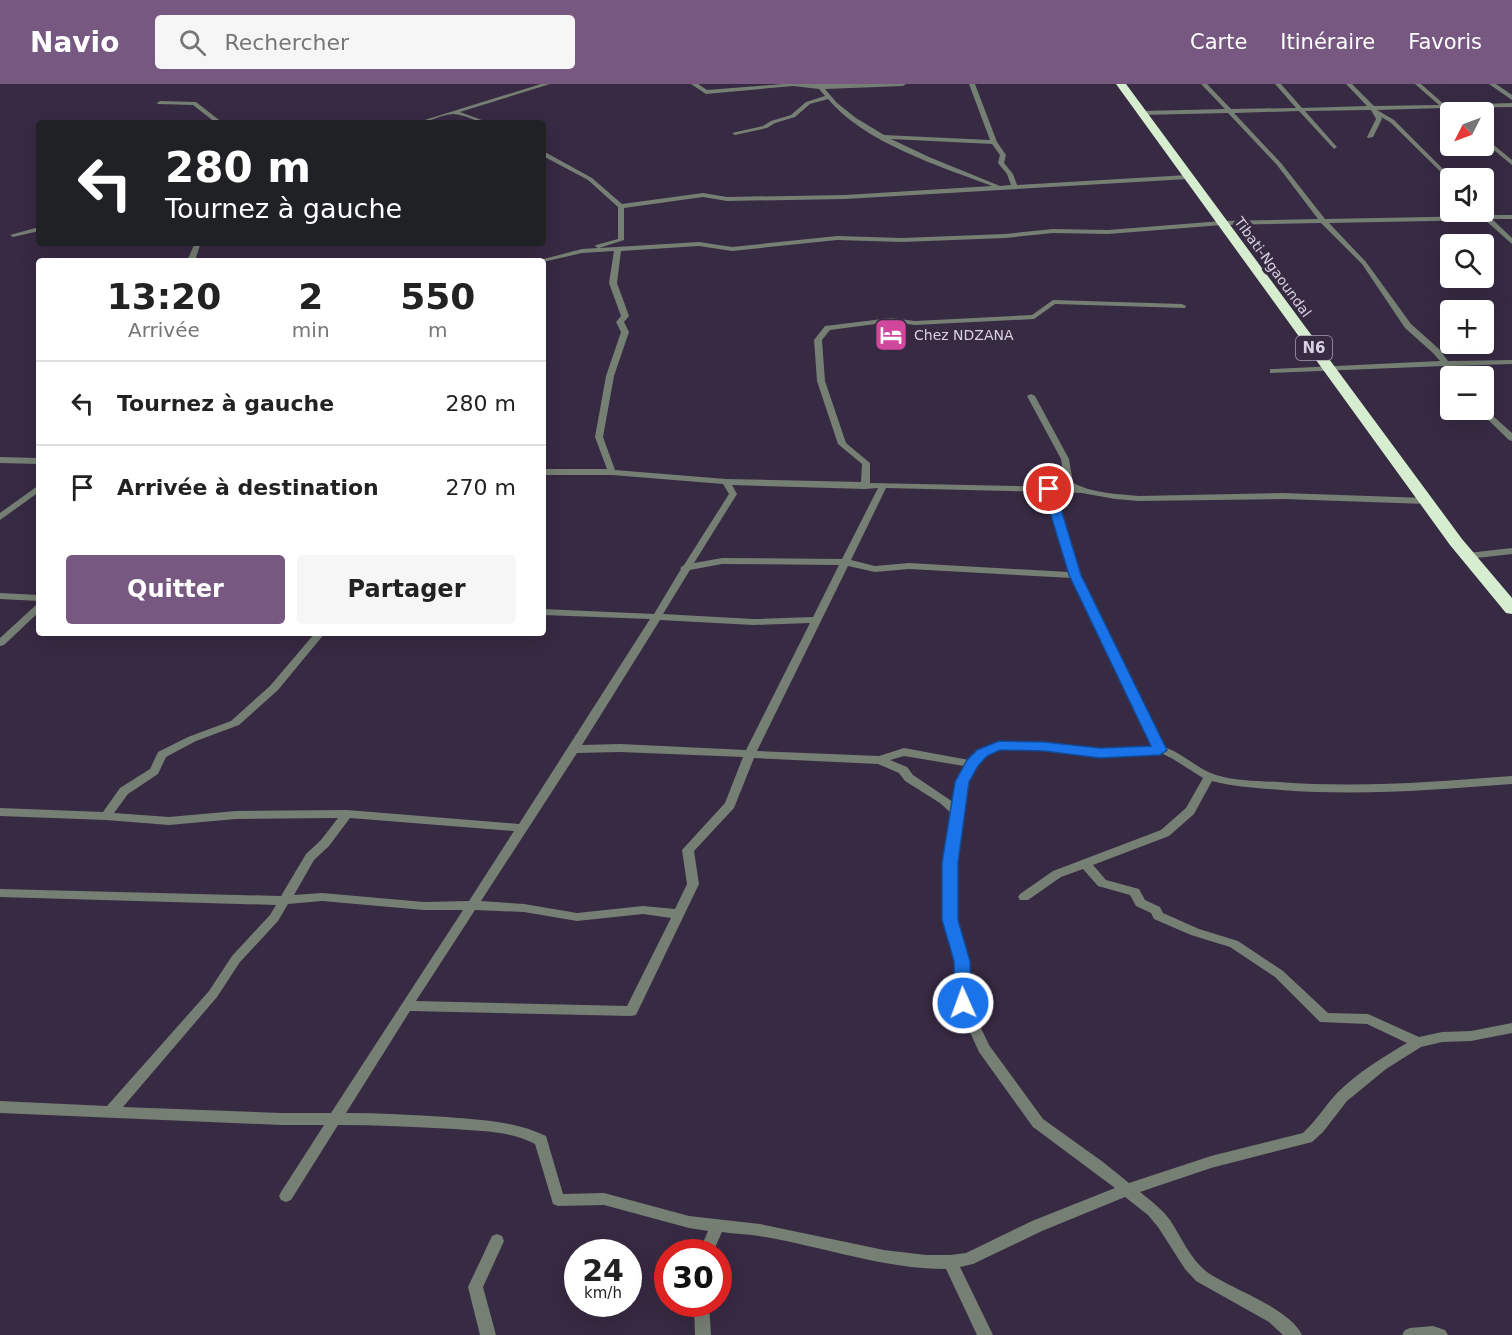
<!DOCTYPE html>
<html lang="fr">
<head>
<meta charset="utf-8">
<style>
	body { margin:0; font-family:"DejaVu Sans",sans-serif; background:#f6f6f6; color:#222; height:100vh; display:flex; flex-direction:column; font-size:22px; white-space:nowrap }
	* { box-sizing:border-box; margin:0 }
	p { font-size:20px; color:#767676 }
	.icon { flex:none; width:33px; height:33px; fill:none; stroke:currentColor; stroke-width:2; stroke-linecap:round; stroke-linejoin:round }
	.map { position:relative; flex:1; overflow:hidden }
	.sheet { position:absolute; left:36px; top:174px; width:510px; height:378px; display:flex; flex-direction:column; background:#fff; border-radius:6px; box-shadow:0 6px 24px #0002 }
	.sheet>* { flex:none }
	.top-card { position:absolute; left:36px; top:36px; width:510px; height:126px; border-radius:6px; box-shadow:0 6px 24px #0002; background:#202124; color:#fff; overflow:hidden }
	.needle { width:39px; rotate:228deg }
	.fabs { position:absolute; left:1440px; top:18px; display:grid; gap:12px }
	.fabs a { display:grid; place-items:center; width:54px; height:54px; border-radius:6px; background:#fff; box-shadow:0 6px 24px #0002; font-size:30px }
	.speed { position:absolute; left:564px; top:1155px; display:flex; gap:12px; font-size:30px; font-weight:700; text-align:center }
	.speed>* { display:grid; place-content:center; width:78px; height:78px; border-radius:50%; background:#fff; box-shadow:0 6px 24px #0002; line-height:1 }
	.speed small { font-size:15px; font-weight:400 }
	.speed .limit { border:9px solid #d22; background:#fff; color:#111 }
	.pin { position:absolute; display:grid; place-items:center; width:51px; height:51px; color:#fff; margin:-26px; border:3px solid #fff; border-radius:50%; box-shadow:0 2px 6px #0007 }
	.me { position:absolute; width:66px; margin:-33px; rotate:358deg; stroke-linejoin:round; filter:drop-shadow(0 0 4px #0008) }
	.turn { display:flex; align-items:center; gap:21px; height:126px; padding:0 30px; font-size:27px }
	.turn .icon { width:78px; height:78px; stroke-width:2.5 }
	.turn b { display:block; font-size:42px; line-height:51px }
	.eta { display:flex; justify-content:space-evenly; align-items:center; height:102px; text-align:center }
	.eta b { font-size:36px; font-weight:600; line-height:42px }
	.action { display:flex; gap:12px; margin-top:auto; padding:12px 30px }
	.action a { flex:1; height:69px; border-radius:6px; background:#765880; color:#fff; font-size:24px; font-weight:600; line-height:69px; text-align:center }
	.action a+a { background:#f6f6f6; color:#222 }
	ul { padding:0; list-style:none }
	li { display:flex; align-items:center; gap:18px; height:84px; padding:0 30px; border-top:2px solid #e0e0e0 }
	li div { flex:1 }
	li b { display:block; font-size:22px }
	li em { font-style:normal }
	header { display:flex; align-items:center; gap:36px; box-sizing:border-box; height:84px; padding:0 30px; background:#765880; color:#fff }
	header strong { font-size:28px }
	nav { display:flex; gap:33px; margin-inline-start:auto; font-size:21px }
	.search { width:420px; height:54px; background:#f6f6f6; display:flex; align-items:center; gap:15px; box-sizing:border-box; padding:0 21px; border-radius:6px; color:#767676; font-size:22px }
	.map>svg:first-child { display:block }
</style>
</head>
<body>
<header>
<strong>Navio</strong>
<div class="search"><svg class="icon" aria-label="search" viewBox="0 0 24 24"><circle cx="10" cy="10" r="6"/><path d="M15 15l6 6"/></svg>Rechercher</div>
<nav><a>Carte</a><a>Itinéraire</a><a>Favoris</a></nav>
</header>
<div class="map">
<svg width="1512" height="1251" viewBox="0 0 1512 1251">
	<rect width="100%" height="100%" fill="#372a43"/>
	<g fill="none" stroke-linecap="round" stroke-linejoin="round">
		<g fill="#767f73" fill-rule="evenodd">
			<path d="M541,0H550L460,28L490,39C477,39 464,30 453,30C440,31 428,39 415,39Z"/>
			<path d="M691,0H698L707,6L783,0H906L903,2L825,5L837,19L856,34L884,51L990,56L969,0H975L997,58L1006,71L1004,79L1013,90L1017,101L1188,91L1191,93L1188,95L845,115L727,117L703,113L624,124V156L599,164L699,158L732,163L837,152L902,154L1005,150L1053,145L1108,146L1222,137L1318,135L1277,81L1228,29L1142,31L1139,29L1142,27L1225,25L1201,0H1207L1231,25L1296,24L1275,0H1281L1302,24L1367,22L1346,0H1352L1374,22L1439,21L1415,0H1421L1445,21L1512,19V23L1449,24L1447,27L1443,24L1377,26L1394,36L1452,94L1450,97L1390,38L1381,33L1382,35L1373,53L1368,54L1367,53L1376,35L1371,26L1305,27L1336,62L1337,63L1334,65L1299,27L1234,29L1281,79L1325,135L1481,132L1484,129L1488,131H1512V135H1492L1512,154V160L1485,136L1329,139L1366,178L1411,240L1439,265L1448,277L1512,276V280L1452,282L1460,292H1452L1444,282L1270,289V285H1273L1440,277L1433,269L1405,244L1362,180L1321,139L1222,141L1108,150L1053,149L1005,154L902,158L837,156L732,167L699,162L621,167L617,199L629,232L624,238L629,248L614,292L603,353L615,386L726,395L861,398L862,380L838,360L817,297L814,256L825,242L891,234L915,237L1032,231L1053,216L1182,220L1186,222L1185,224L1055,220L1034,235L915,241L891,238L830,246L822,256L825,297L846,359L870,379V399L1068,403L1065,400L1061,375L1027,312L1031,310L1035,312L1069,375L1073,399C1092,409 1117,410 1139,412L1283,409L1426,414L1430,417L1426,420L1283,415L1139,417L1115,415L1082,409L1054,408L1080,491L1164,663C1183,669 1197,685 1216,691C1235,697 1259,697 1279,698C1357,704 1435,698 1512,692V700C1435,706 1358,712 1281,706C1258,704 1234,703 1212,697L1194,730L1169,752L1093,781L1106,796L1139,805L1145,816L1160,823L1163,829L1199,845L1238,857L1283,887L1328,929L1368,930L1419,953L1442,948L1471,947L1512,939V949L1471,957L1442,958L1421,963L1386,985L1347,1017L1323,1048L1312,1058L1211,1084L1140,1108C1150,1116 1162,1125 1170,1136C1181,1153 1191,1176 1207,1188C1231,1205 1290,1224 1302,1251H1283L1269,1238L1196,1197L1185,1185L1158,1143L1148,1131L1125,1113L1042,1147L973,1180L960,1183L993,1251H977L946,1185C882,1185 822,1162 759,1152C747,1150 734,1150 722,1148L713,1168H699L708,1147L689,1144L604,1121L558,1122L553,1120L535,1060C511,1047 481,1047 454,1045C415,1043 377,1041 338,1041L291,1116L286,1118L281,1116L279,1112L281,1108L324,1041H282L0,1029V1017L107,1022L209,907L232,872L270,831L276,821L0,813V805L281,812L306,770L321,756L338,734L236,735L169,741L106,736L0,732V724L103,728L120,704L150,685L158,668L188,653L231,637L270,602L315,549H325L278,606L239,641L196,657L166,673L158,690L128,710L114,729L169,733L236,727L347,726L519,740L650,535L543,531V525L654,530L681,485L680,484L684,481L729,410L723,400L612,391H543V385H607L595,353L606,292L621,248L616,238L621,232L609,199L614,167L582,169L543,178V177H536L582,165L598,164L595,162L596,161L618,155V123L588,96L543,72V67L592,94L622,120L703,109L727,113L845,111L992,102C941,83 863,58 828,15L810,20L795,33L775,39L767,44L735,51L732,49L763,42L771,37L791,31L806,18L825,12L819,5L793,2L706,10ZM891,55L992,60L1000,71L998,79L1007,90L1011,101L1000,102L929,73ZM732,401L865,405L878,404L842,475L722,474L694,479L737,410ZM886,404L1045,408L1069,488L909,479L875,482L851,476ZM722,480L839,481L813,533L753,535L663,530L690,486ZM848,482L875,488L909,485L1072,494L1153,662C1134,662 1116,666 1097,665C1059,664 998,642 969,676L904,664L879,672L757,667ZM660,536L753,541L810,539L746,666L620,660L582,661ZM1011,664L1036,665L1098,673L1161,669L1173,675L1203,694L1186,724L1161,746L1053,787L1020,810L1018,813L1020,816H1028L1061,793L1083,785L1098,802L1130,811L1136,822L1151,829L1154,835L1191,851L1230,863L1275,893L1320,938L1367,940L1407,959C1383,973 1357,989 1337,1009C1325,1022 1316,1037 1303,1049L1211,1072L1129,1099L1103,1078L1043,1035L989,961L969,919L968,877L956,836V779L968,698L975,683L984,673L996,666ZM620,668L743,673L725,719L682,766L687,800L675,825L643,822L577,829L524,820L481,817L577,669ZM904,672L964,682L956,698L953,718L913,691L907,683L890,676ZM754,674L878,680L899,689L905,697L940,719L952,730L944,779V836L956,877L957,919L979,968L1033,1043L1115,1104L1032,1137L966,1169L950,1171H926L884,1166L760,1140L689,1132L604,1109L563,1110L546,1052C515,1037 481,1036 447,1033C413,1031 380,1029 346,1029L410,927L631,932L636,931L699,800L694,767L734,724ZM350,734L514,747L469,817L424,818L322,809L294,811L314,776L329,762ZM322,817L424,826H463L331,1029H282L123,1023L217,913L240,878L278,837L288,820ZM475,826L524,828L577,837L643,830L671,834L627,922L416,917Z"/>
			<path d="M1489,0H1496L1512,11V16Z"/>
			<path d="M160,17L196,18L223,39H216L193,21L158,20L157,19Z"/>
			<path d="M1484,53L1512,76V81L1484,58Z"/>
			<path d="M39,143V147L13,153L10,151Z"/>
			<path d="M193,159H199L200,161L195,177H187L194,161Z"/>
			<path d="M1484,324L1512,349V357L1509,356L1480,328L1479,326H1484Z"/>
			<path d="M0,373L39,374V380L0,379Z"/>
			<path d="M39,401V408L0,436V429Z"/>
			<path d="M1512,464V470L1468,475L1463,472L1468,469Z"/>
			<path d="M0,509L39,511V517L0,515Z"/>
			<path d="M39,520V528L4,561L0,562V554L36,521Z"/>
			<path d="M497,1150L502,1152L504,1157L483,1203L496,1251H480L468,1203L492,1152Z"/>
			<path d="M694,1220H709L711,1251H695Z"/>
			<path d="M1433,1242L1445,1246L1448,1251H1402L1405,1246L1410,1244Z"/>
		</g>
		<path fill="#d7edcf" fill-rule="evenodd" d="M1116,0H1126L1462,455L1512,514V530L1506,529L1450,461Z"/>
	</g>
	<path fill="#1a73e8" stroke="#114b97" stroke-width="1.5" d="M1049,402L1055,405L1081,491L1167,666L1160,671L1100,674L1044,667L1000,666L987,672L978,682L969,698L958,779V836L970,877L971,919L969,923L963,925L957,923L955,919L954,877L942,836V779L955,698L967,676L977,666L999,657L1044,658L1100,664L1151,662L1069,491L1043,405Z"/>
	<defs>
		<g id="hotel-square" transform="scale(1.725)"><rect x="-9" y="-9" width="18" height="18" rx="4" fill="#d1479c" stroke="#372a43"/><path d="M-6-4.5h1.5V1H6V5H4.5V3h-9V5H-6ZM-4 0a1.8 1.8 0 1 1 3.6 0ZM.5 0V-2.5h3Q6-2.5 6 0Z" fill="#fff"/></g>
	</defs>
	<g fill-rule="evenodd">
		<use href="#hotel-square" x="891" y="251"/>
	</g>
	<g text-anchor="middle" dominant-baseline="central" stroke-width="6" stroke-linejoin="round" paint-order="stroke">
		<g font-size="14" fill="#d8d1e1" stroke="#372a43">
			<text transform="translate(1273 183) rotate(54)">Tibati-Ngaoundal</text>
		</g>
		<g font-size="14" fill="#d8d1e1" stroke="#372a43" text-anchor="start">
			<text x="914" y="251">Chez NDZANA</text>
		</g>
		<rect fill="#372a43" stroke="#a89fb2" stroke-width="1.5" x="1296" y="252" width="36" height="24" rx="4.5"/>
		<g font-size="15" font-weight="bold" fill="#d8d1e1">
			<text x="1314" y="264">N6</text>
		</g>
	</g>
</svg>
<div class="fabs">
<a><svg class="needle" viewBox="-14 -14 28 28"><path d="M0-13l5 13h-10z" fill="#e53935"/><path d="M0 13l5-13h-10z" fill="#767676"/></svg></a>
<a><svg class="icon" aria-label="sound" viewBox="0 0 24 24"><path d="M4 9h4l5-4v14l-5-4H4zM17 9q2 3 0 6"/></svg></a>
<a><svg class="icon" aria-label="search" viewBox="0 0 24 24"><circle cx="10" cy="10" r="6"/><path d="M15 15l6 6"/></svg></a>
<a>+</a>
<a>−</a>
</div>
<div class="speed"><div>24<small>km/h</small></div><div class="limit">30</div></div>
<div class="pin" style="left:1049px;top:405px;background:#d93025"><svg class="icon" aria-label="arrive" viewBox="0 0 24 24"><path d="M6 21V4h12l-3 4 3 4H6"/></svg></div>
<svg class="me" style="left:963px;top:919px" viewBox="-20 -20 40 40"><circle r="17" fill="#1a73e8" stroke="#fff" stroke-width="3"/><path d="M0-11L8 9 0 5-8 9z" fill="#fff"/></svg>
<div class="top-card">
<div class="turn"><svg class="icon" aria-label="left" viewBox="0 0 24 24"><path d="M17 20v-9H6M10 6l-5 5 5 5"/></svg><div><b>280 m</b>Tournez à gauche</div></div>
</div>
<section class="sheet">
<div class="eta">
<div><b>13:20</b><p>Arrivée</p></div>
<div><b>2</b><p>min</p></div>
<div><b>550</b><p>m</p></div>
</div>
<ul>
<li><svg class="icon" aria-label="left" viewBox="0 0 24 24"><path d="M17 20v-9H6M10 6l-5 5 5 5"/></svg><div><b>Tournez à gauche</b></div><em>280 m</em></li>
<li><svg class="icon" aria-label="arrive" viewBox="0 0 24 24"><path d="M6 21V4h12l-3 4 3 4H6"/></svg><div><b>Arrivée à destination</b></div><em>270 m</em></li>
</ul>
<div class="action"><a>Quitter</a><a>Partager</a></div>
</section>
</div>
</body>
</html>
